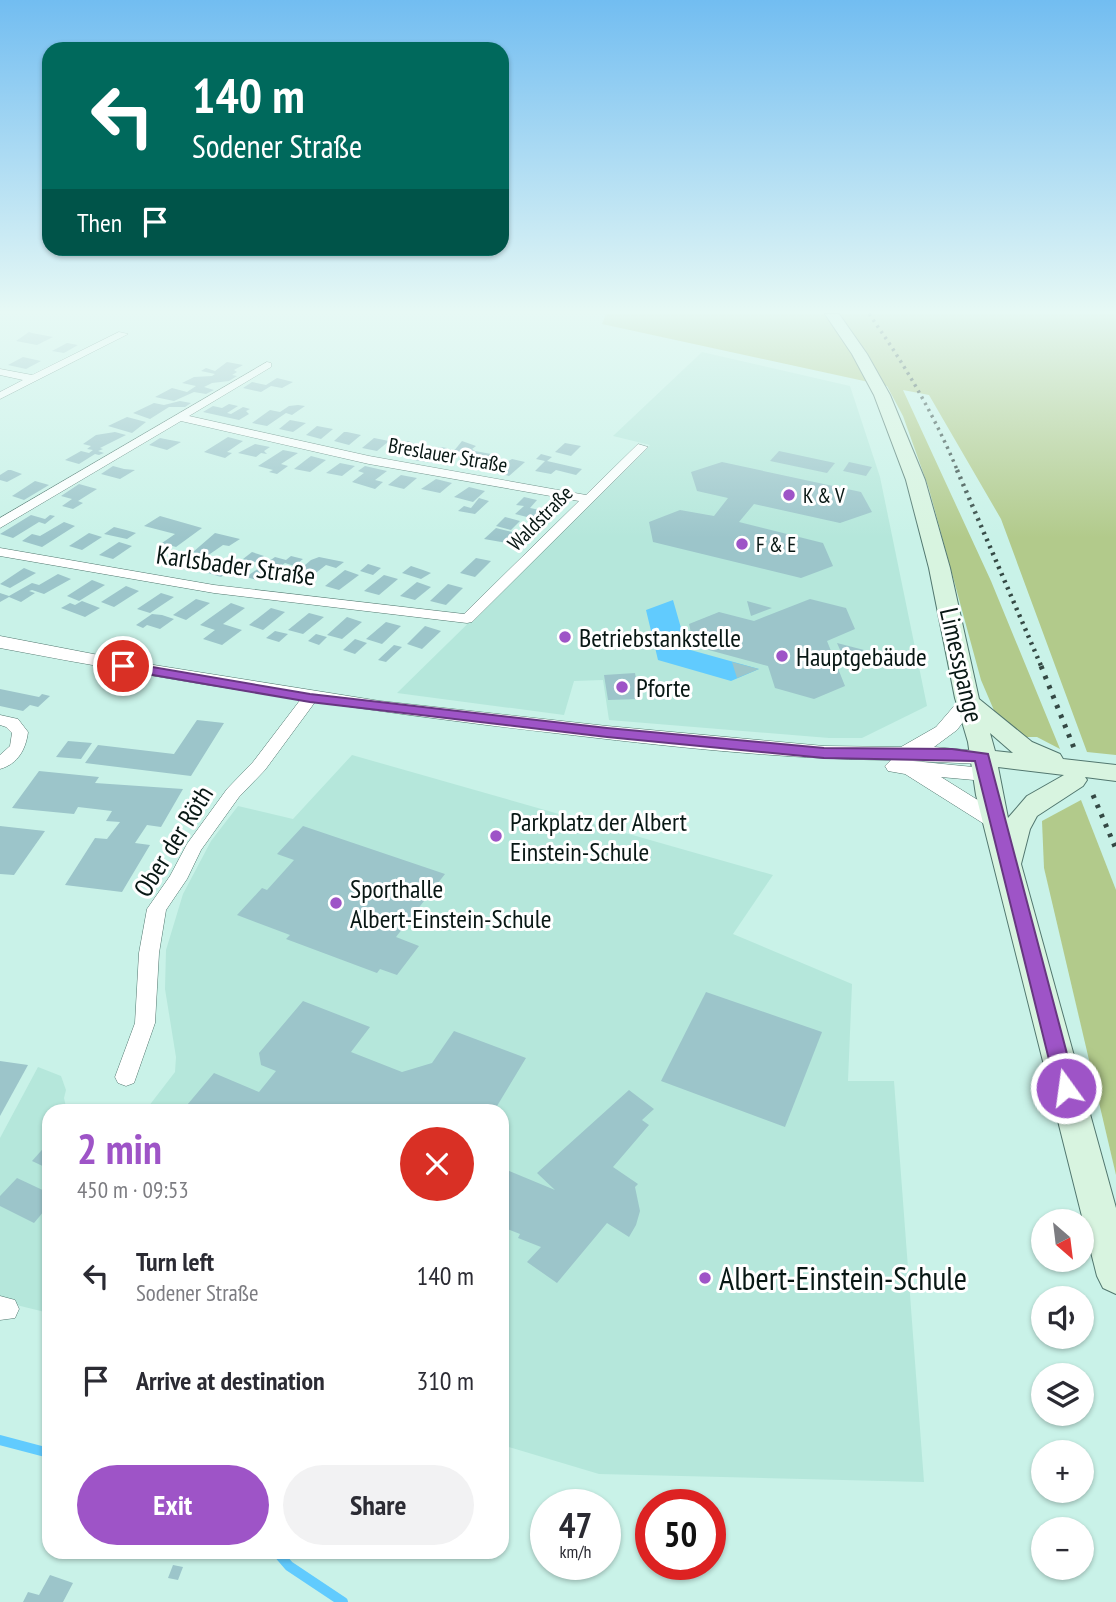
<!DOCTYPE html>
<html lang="en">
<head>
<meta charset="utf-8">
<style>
	body { margin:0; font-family:"PT Sans Narrow",sans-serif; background:#f2f2f3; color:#2b2b33; height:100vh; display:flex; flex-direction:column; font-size:26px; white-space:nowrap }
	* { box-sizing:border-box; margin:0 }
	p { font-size:23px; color:#7c7c81 }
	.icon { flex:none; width:38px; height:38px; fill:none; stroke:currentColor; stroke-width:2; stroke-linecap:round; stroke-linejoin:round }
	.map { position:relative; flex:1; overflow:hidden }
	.drawer { position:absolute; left:42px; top:1104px; width:467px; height:455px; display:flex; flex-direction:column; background:#fff; border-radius:21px; box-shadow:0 2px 5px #0004 }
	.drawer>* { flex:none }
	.top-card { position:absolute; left:42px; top:42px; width:467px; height:214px; border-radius:21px; box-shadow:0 2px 5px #0004; background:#00695c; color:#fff; overflow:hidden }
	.needle { width:46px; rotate:152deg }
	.buttons { position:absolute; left:1031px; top:1209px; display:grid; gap:14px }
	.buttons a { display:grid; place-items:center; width:63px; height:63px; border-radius:50%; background:#fff; box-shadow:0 2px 5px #0004; font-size:35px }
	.speed { position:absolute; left:530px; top:1489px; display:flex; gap:14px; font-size:35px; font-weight:700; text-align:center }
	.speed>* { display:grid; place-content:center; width:91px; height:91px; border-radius:50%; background:#fff; box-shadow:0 2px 5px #0004; line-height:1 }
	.speed small { font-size:18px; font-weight:400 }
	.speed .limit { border:10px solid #d22; background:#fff; color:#111 }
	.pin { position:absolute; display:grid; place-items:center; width:60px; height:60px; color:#fff; margin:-30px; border:4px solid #fff; border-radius:50%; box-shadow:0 2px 7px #0007 }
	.me { position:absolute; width:77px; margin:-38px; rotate:346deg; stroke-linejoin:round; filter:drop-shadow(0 0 5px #0008) }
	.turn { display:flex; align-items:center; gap:24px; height:147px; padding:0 35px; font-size:32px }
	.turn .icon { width:91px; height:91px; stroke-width:2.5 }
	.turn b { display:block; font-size:49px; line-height:60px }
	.then { display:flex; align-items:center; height:66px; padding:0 35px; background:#0003; gap:14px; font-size:26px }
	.round { display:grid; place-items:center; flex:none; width:74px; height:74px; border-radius:37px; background:#f2f2f3 }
	.overview { display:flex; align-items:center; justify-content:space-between; height:119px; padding:0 35px }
	h1 { font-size:42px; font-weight:600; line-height:52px; color:#9e54c7 }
	.button { display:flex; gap:14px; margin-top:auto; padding:14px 35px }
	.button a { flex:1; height:80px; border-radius:42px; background:#9e54c7; color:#fff; font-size:28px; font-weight:600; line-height:80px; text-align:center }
	.button a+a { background:#f2f2f3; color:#2b2b33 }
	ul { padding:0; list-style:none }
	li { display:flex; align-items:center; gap:21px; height:105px; padding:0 35px }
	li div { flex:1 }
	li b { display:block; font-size:26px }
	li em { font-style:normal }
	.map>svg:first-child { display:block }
</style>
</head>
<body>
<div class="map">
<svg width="1116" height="1602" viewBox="0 0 1116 1602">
	<rect width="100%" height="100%" fill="#c9f2e8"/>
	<g fill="#b5e7db">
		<path d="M702,352L850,386L880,477L927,706L862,738H829L609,720L603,680L574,681L564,715L397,693L650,445L613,436Z"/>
		<path d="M352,755L773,875L733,934L852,984L848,1081H894L924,1482L599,1474L502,1445V1111H145L175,1072L176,1057L165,989L166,950L183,894L211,841L238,806L293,819Z"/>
		<path d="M38,1067L61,1076L66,1090L64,1098L67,1111H49V1313L0,1301V1138Z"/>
	</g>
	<g fill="#b2ca8b">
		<path d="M606,314H1116V755L1087,752L1001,519L929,395L903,390L991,581L1060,749L1037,737H1021L999,722L981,680L929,489L903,416L887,386L602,324Z"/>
		<path d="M1081,800L1116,890V1175L1044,868L1042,821Z"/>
	</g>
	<path fill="#61cbfe" d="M673,600L687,649L759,669L731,681L658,660L646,610Z"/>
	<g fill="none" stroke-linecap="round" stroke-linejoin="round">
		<g stroke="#61cbfe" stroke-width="10">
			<path d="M0,1440L49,1453"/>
			<path d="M277,1552L289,1566L343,1602"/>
		</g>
	</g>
	<g fill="#9cc5ca">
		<path d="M29,332L32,333L53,337L37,345L16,341Z"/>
		<path d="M67,343L78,345L64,353L52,351Z"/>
		<path d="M23,357L41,361L26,369L8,365Z"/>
		<path d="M227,362L243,365L234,370L237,372L232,375L237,376L229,381L212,383L204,387L214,390L206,394L194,392L174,401L155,397L172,388L187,392L196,386L182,383L194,377L212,376L215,374L201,371L206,368L215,371Z"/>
		<path d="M277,378L293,382L282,388L271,386L261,392L243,388L252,382L266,385Z"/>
		<path d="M180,401L191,403L185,407H169L150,419L133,413L154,403L164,405Z"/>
		<path d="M229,404L238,406L227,413L231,414L243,407L250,409L246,411L249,414L239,420L203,412L213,406L222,408Z"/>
		<path d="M298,405L305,406L292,415L286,413L267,426L252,423L270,410L280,412L289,406Z"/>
		<path d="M127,417L146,422L132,433L108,426Z"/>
		<path d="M290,420L306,423L293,432L279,429Z"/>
		<path d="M317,426L333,429L321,439L306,435Z"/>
		<path d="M115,432L126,435L100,448L103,449L98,451L104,453L99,455L95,454L79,464L65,460L81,451L89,453L93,450L87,449L91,446L83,444L96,435Z"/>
		<path d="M344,432H347L361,435L349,445L334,441Z"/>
		<path d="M228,437L243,441L227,452L232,453L225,458L204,452Z"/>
		<path d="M160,438L170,440L181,442L167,450L149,445Z"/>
		<path d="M374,438L389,441L377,451L362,448Z"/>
		<path d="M408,441L421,447L408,457L392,453Z"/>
		<path d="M462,441L476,446L472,449L475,451L491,454L475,468L459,464L470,456L453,452Z"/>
		<path d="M565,443L581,446L571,456L555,452Z"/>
		<path d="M255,444L270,447L264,451L267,454L261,453L256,457L238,453Z"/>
		<path d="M440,447L447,448L445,452L451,454L439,464L413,460L423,452L431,454Z"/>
		<path d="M283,450L298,453L281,464L288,466L277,474L269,472L273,470L258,466Z"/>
		<path d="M779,451L835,463L827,473L770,461Z"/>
		<path d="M541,454L552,457L547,461L582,469L576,475L556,470L551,474L535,471L545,461L536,459Z"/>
		<path d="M311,456L326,460L310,472L294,469Z"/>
		<path d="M512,459L525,462L509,476L483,468L490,462L501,465Z"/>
		<path d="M722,462L861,492L872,512L840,523L754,504L739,522L823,543L833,566L801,578L653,542L649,522L680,510L714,516L728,498L697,491L691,472Z"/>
		<path d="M849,462L872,467L866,476L843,471Z"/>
		<path d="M340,463L355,466L342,476L326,473Z"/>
		<path d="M113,466L124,469L135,470L120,479L101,474Z"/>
		<path d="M365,466L387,471L375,480L383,482L375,489L352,482L364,473L358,471Z"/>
		<path d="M8,470H11L22,474L7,482L0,480V475Z"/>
		<path d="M401,475L417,478L404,489L388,485Z"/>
		<path d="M436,479L452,483L440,493L421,489Z"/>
		<path d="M35,481L49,485L24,500L12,496Z"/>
		<path d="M79,484L97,489L78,501L83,503L73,509L62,506L72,499L61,496Z"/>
		<path d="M469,487L485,491L473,502L454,497Z"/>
		<path d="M524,497L537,500L530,508L555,513L547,522L515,514L524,506L516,505Z"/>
		<path d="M479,498L489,501L475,514L458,511L464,506L471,508Z"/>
		<path d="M31,515L45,519L50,515L55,516L45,524L39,522L13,538L0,534Z"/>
		<path d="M160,516L202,528L176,547L162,543L175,534L144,526Z"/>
		<path d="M505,517L520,521L511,530L496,526Z"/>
		<path d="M64,522L75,526L42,547L22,541L32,534L40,536Z"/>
		<path d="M114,527L126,530L136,533L127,539L104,534Z"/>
		<path d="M496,528L533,537L524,546L484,539Z"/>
		<path d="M89,533L102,537L82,550L69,546Z"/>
		<path d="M215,533L240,539L229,546L223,545L207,556L193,552Z"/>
		<path d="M119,542L132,546L113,559L99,555Z"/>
		<path d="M252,552L264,556L255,562L243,559Z"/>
		<path d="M291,556L303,559L294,566L285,563L260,581L246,577L275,557L286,560Z"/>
		<path d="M319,557L344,562L336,568L326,565L299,586L285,582L311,560Z"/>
		<path d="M229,558L242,562L221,577L208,573Z"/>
		<path d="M476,558L491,561L475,577L460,573Z"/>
		<path d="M368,564L381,568L373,575L360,571Z"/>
		<path d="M411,566L423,570L431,573L421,579L402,573Z"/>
		<path d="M24,568L36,573L10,588L0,584Z"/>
		<path d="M345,570L359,575L339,590L325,586Z"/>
		<path d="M58,574L71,579L44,594L32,590L29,591L35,593L21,602L9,597L0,602V593L9,596L32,583L39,585Z"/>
		<path d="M384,575L398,579L379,595L364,591Z"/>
		<path d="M92,580L105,585L79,601L67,596Z"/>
		<path d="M417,582L431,587L415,600L400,596Z"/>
		<path d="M448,584L463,588L446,605L430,601Z"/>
		<path d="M126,586L139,591L114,607L101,602Z"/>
		<path d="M161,593L174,597L150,613L137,609Z"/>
		<path d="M196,599L210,603L186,620L173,615Z"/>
		<path d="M810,599L846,608L855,629L827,641L845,686L814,699L775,688L768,666L694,646L689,624L719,612L754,621Z"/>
		<path d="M82,601L100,608L85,617L61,608L70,603L75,605Z"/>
		<path d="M747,601L772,608L751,616Z"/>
		<path d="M231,603L245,608L223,624L242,630L222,645L203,639L215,630L200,625Z"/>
		<path d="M271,608L285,612L263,630L249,625Z"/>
		<path d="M309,613L324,617L303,634L288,630Z"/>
		<path d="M152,614L162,615L174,619L160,629L147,625L143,628L136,625Z"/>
		<path d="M347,617L362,622L342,639L327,635Z"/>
		<path d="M386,622L401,626L382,644L366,639Z"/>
		<path d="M425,626L441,631L422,649L407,644Z"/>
		<path d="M275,631L288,634L279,642L266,638Z"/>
		<path d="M316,634L327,637L319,645L308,641Z"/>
		<path d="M355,639L367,643L355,654L343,650Z"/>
		<path d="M837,643L864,650L844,659Z"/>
		<path d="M394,645L402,647L386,662L378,660Z"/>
		<path d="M732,662L759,669L737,678Z"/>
		<path d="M635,673L640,699L608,700L604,675Z"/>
		<path d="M0,689L39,697L42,694L50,696L38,707L30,705L23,711L0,706Z"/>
		<path d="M197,720L224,723L191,776L85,763L98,745L174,754Z"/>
		<path d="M68,741L92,743L81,759L56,757Z"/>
		<path d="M39,771L99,777L95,783L183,789L161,827L147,825L135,843L150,845L122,892L65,885L95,838L107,839L120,822L106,821L112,811L78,807L74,814L12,808Z"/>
		<path d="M0,826L45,831L14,875L0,874Z"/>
		<path d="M303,826L445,874L396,937L419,946L397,975L380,969L377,973L286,939L290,935L237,915L262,888L267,890L294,860L277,854Z"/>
		<path d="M706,992L822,1032L785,1127L661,1081Z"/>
		<path d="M303,1001L370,1027L351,1052L402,1072L432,1063L454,1031L526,1058L494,1111H182L214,1073L259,1092L276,1071L261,1065L259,1053Z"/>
		<path d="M0,1061L28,1065L0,1116Z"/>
		<path d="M629,1090L654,1109L642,1120L649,1125L613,1167L638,1184L635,1187L640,1211L636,1225L629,1237L607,1223L557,1283L527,1262L541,1247L518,1238L520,1234L502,1227V1168L555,1190L537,1173Z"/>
		<path d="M49,1142V1169L32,1161Z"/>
		<path d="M17,1178L49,1193V1205L34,1223L0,1206V1196Z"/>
		<path d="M173,1565L183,1567L178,1580L168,1578Z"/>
		<path d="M50,1575L73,1583L63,1602H23L28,1592L39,1595Z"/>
	</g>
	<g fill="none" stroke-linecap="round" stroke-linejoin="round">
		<g stroke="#52776f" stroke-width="1">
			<g id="minor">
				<path d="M119,332L128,334L0,399V392L23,380L0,375V369L32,375Z"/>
				<path d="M267,362L271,363V367L189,416L369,456L586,495L638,444L648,447L472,622L467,623L214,593L0,556V548L214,585L464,614L579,501L369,464L181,421L0,528V518Z"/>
				<path d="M310,693L318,698L265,770L239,797L201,850L187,879L166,910L159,953L155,1023L134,1083L126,1086L118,1083L115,1077L135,1023L139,953L147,909L170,876L187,844L227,789L253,762L304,695Z"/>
				<path d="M0,715L18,719L28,732C26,749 18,764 0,769V755L10,746L12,733L6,727L0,725Z"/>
				<path d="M0,1296L15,1300L19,1309L15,1318L0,1320Z"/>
			</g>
		</g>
		<g stroke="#52776f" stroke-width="1">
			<path id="tertiary" d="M0,636L135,662L380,701L607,726L824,746L901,747L936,727L961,698H975L978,702L957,730L934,747L990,752L993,757L990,762L982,764L913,761L993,769L996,774L993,779L985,781L941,777L1005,817L1009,822L1005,827L997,830L989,827L905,774L888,771L885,766L891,760C778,759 665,746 554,733C368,712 184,683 0,648Z"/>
		</g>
		<g stroke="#52776f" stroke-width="2">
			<path id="secondary" d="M825,314H839L867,354L890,395L925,480L950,568L979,699L1032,742L1060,754L1063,759L1116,765V781L1085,777L1087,780L1083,786L1037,816L1030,829L1021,864L1116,1208V1294L1103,1288L1097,1276L976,795L968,742L955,698L929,568L906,480L874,395L852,354ZM990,733L1013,753L995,751ZM998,767L1064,775L1027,796L1008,818Z"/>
		</g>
		<use href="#minor" fill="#fff" fill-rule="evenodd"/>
		<use href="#tertiary" fill="#fff" fill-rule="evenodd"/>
		<use href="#secondary" fill="#d8f4e0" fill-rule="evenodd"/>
		<path stroke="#344944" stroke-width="3.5" stroke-dasharray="2.5 4.5" stroke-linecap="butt" d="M869,314C904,363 935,416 958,472"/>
		<path stroke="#344944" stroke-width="4.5" stroke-dasharray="2.5 5" stroke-linecap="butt" d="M957,470L1042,668"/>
		<g stroke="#344944" stroke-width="5" stroke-dasharray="3.5 7" stroke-linecap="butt">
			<path d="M1041,666L1076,753"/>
			<path d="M1093,795L1116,849"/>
		</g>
	</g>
	<linearGradient id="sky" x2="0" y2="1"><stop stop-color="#72bdf1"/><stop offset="0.58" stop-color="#e7f9f5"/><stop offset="1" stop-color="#e7f9f5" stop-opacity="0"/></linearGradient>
	<rect width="1116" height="538" fill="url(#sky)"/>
	<path fill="#9e54c7" stroke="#673781" stroke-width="2" d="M123,662L310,694L607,728L824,748L952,749L988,754L1076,1088L1073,1094L1066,1097L1059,1094L1056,1088L975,761L824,758L607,737L310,702L118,669L116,666Z"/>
	<g fill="#9e54c7" stroke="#fff" stroke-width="2.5">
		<circle cx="789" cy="495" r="7"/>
		<circle cx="742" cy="544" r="7"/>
		<circle cx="565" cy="637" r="7"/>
		<circle cx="782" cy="656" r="7"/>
		<circle cx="622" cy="687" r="7"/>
		<circle cx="496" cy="836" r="7"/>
		<circle cx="336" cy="903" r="7"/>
		<circle cx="705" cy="1278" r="7"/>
	</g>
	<g text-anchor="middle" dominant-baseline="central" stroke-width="6" stroke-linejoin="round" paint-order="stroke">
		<g font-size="21" fill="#081714" stroke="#fff">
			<text transform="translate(448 455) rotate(10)">Breslauer Straße</text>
			<text transform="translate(540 518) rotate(-45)">Waldstraße</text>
		</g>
		<g font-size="21" fill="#081714" stroke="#fff" text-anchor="start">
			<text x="803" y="495">K &amp; V</text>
			<text x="756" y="544">F &amp; E</text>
		</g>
		<g font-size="26" fill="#081714" stroke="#fff">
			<text transform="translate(236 565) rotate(8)">Karlsbader Straße</text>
			<text transform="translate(962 665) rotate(77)">Limesspange</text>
			<text transform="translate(173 841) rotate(-58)">Ober der Röth</text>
		</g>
		<g font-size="26" fill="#081714" stroke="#fff" text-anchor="start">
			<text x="579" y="637">Betriebstankstelle</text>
			<text x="796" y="656">Hauptgebäude</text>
			<text x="636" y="687">Pforte</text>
			<text x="510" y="821">Parkplatz der Albert<tspan x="510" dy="30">Einstein-Schule</tspan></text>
			<text x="350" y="888">Sporthalle<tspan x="350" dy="30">Albert-Einstein-Schule</tspan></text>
		</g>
		<g font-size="32" fill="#081714" stroke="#fff" text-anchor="start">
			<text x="719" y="1278">Albert-Einstein-Schule</text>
		</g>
	</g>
</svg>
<div class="buttons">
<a><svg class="needle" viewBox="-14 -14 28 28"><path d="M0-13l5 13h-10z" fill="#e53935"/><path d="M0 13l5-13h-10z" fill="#7c7c81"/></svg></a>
<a><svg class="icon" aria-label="sound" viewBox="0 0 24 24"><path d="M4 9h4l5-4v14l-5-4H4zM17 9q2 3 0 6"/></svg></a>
<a><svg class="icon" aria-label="layers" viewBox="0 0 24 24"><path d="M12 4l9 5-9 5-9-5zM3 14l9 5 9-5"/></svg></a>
<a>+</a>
<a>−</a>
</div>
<div class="speed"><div>47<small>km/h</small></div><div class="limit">50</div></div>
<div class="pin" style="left:123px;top:666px;background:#d93025"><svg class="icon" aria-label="arrive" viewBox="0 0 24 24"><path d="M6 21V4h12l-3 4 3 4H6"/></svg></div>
<svg class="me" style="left:1066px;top:1088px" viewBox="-20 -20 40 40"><circle r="17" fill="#9e54c7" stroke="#fff" stroke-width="3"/><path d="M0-11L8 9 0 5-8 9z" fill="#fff"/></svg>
<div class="top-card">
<div class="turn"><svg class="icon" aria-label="left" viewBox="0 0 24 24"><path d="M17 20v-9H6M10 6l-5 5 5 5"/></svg><div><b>140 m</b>Sodener Straße</div></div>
<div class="then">Then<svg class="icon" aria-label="arrive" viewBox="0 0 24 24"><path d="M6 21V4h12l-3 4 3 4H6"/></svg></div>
</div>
<section class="drawer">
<div class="overview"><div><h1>2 min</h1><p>450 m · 09:53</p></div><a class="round" style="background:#d93025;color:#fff"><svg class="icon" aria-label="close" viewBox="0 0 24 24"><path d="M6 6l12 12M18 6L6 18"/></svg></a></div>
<ul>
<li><svg class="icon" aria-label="left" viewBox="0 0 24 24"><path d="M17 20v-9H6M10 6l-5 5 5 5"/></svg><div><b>Turn left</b><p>Sodener Straße</p></div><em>140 m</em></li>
<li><svg class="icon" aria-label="arrive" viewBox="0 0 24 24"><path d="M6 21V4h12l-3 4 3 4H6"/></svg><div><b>Arrive at destination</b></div><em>310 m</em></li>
</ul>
<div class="button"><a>Exit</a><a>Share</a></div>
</section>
</div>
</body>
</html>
